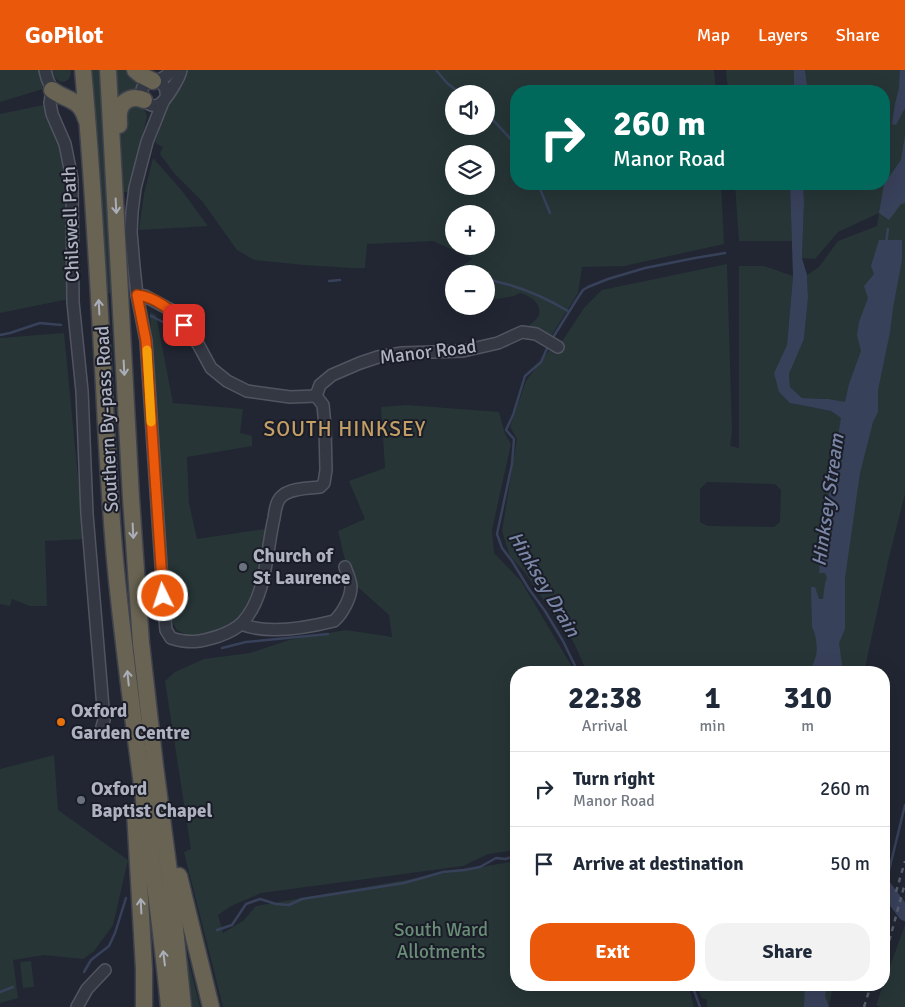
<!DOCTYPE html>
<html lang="en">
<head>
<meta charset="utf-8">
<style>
	body { margin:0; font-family:Signika,sans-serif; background:#f2f2f3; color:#1f2937; height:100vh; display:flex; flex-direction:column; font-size:19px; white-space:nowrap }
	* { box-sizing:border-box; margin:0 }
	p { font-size:16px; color:#747a83 }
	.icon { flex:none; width:28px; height:28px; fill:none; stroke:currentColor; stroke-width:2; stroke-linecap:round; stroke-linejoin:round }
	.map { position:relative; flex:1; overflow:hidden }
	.side { position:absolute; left:510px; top:596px; width:380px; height:325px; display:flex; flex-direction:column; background:#fff; border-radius:20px; box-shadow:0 5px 20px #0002 }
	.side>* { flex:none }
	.hud { position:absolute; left:510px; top:15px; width:380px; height:105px; border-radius:20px; box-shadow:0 5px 20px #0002; background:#00695c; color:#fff; overflow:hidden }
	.tools { position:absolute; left:445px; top:15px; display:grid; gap:10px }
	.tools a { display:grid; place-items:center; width:50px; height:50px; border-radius:50%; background:#fff; box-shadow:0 5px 20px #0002; font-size:25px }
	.pin { position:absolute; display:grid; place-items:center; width:42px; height:42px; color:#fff; margin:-21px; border-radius:10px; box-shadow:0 2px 8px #0006 }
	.me { position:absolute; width:55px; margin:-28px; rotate:356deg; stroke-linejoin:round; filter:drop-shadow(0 0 4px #0008) }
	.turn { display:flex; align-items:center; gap:18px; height:105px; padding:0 20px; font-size:22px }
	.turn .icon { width:65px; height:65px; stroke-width:2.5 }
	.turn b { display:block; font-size:35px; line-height:42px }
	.eta { display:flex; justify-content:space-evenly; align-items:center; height:85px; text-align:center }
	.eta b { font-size:30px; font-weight:700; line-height:35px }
	.button { display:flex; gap:10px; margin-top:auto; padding:10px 20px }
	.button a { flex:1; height:58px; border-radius:20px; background:#ea580c; color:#fff; font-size:20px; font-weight:700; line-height:58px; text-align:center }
	.button a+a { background:#f2f2f3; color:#1f2937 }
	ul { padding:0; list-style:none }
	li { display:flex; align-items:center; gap:15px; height:75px; padding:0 20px; border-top:1px solid #e0e1e3 }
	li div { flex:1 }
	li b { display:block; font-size:19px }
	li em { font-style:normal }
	header { display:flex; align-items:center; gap:30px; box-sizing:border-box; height:70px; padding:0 25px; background:#ea580c; color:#fff }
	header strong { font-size:24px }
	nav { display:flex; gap:28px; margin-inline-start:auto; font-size:18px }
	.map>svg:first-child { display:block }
</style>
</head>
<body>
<header>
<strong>GoPilot</strong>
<nav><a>Map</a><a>Layers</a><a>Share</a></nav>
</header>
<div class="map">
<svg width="905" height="937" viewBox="0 0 905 937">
	<rect width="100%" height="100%" fill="#212632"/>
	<g fill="#273537" fill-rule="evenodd">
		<path d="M0,0H41L43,19L0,32Z"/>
		<path d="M52,0H71C71,16 55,16 52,0Z"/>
		<path d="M89,0H103L114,223H104Z"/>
		<path d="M114,0H130L144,10L138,22L116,28Z"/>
		<path d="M185,0H714L716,21H516V114H721L724,174L624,196L582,197L578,223L551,266L530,263L529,255C549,244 537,227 520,223C509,229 499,228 486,230V204H454V212L452,201L473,189L433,171L367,174L365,198H353L304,195L254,190L237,180L202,131L174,103L160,84L163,77L155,73L165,42L178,19ZM454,24H486V56H454ZM454,84H486V116H454ZM454,144H486V176H454Z"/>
		<path d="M726,0H794V21H728Z"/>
		<path d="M805,0H905V424L889,487L864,602H587L574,573L540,525L526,504L510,486L502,461L517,369L510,357L526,311L551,278L563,270L584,238L602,220L727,194L732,362L730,376L739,378V196H764L793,206L787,275L774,303L790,333L831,341L841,348L828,329L802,328L790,317L789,304L804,269L808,228L807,205L819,197L838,171L877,156L879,143L838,162L815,189L802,188L804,132L803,114H884V21H808ZM707,412L775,414L781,420L780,452L774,457L708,456L700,452V419Z"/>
		<path d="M128,34L143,37L147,46L131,122H122L121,48Z"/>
		<path d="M43,35L62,83L68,102L69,229L0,243V44Z"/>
		<path d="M153,88L182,121L208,156L139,160L144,124Z"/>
		<path d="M735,114H790L792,171H739Z"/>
		<path d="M150,242L156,245L173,333L243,339L240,363L252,366V376L187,387L189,433L197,469L265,459L260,499L256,515L252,526L238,549L226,560L200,567L185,564L177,560L170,548Z"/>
		<path d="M64,263L84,469L45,471L47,536H30L12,529L10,536L0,534V268Z"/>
		<path d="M407,335L499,342L505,364L511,374L492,460L494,483L521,511L575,602H516V780L488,784L463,796L261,823L231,836L218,845L223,863L243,851L256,836L516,791V915H688L694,937H223L184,782L191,779L165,611L175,602L204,589L250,583L289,570L346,560L392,567L389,545L350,510L338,461L365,449L349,411L385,398L381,337Z"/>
		<path d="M54,685L58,740L128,790L113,855L94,881L83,889L44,885L13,890L18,928L0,933V699Z"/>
		<path d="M905,855V937H880L876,935Z"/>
		<path d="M185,877L200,937H190Z"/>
		<path d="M31,891L34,917L23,918L20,892Z"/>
		<path d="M696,915H833L829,937H707V930L702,928Z"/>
	</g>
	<g fill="#38415a">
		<path d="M794,0H805L808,21H794Z"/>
		<path d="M900,0H905V38L896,55L892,54L895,34L899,18Z"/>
		<path d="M905,65V133L901,134L889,150L879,143L884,114L901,90Z"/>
		<path d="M790,114H803L804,132L802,188L807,205L808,228L804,269L789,304L790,317L802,328L828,329L845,332L849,314L861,281L857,265L859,252L868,228L864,216L874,204L871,196L879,170H902V190L893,238L890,262L878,320V342L873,352L860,403L845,508V559L839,573L843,602H811C812,596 814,592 816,586C818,578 816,564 812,557L811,517H815L819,529H823L825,513L827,508L825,503H819L820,490L827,482C824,471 827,459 825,448L841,348L831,341L790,333L779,322L774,303L787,275L793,206Z"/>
		<path d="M805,915H827L825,926L829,937H804Z"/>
	</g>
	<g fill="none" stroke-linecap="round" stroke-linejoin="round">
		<g stroke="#38415a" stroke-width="2.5">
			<path d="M436,0L447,13L461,24"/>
			<path d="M486,45L495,52L516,75"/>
			<path d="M538,114L550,143"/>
			<path d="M886,173L888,159"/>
			<path d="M468,200L477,204"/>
			<path d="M486,208C496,212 504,213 513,216C533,222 551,231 568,241"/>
			<path d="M329,211L340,210"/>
			<path d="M151,246L167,254"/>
			<path d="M0,265L10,263L40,253L61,255"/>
			<path d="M552,269L577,229L583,220L588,217L608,209L645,198L695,188L725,183"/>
			<path d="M549,274L541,292L525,306L513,345L506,360L514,369L512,394L497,464L502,478L512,491L529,519L545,541L563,571L578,602"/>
			<path d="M222,578L246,572L328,564"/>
			<path d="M885,817L905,735"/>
			<path d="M217,860L232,855L246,834L260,829L276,834L289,835L302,829L404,813L443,802L464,800L480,797L496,788L505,789L516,786"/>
			<path d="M84,902L91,890L109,876L115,863L126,828"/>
			<path d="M692,915L700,937"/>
			<path d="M0,922L13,917"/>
		</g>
		<path stroke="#38415a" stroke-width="14" d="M884,816L905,844"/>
		<g stroke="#525561" stroke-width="14">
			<g id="minor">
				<path d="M45,0L47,8L52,20L50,33L52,44L65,74L72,109L73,232L82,321L87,444L104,650L102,657"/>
				<path d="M157,11L166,6L171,0"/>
				<path d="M166,27C169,5 139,7 142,25C143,29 145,32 149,34C152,36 157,36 160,34C167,29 180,7 181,0"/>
				<path d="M163,32L147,72L135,118L132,142L131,162L134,197L137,225L146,271L164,540L166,560L171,568C190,574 200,572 219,566C227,563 236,559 242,553C267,526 266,482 274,448C275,441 276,432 281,427C289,418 309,418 320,417L324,413L326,400L325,356L323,335L316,326"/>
				<path d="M137,225L145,226L171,240L184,255L198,274L211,298L227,311L247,321L290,327L316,326"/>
				<path d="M316,326L320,315L332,305L360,293L378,287L402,283L463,281L498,273L522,262L536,264L558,277"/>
				<path d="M241,554C268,565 306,558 334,551C342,544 351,528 351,517C351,511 347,503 345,497"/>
				<path d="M77,937L87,919L105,900"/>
			</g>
		</g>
		<g stroke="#3f424d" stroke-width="19">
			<g id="highway">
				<path d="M83,0C93,105 98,211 104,316C107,378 110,439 116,500C130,646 155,791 169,937"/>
				<path d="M108,0L131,428L141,573L155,696L170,809L183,937"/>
				<path d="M135,0L141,5L153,11"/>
				<path d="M52,20C67,31 80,28 86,49"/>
				<path d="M119,55C119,50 118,44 120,39C124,28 135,26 144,30"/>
				<path d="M135,741L144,899V937"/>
				<path d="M179,806L211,937"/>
			</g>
		</g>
		<use href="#minor" stroke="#343843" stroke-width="11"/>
		<use href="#highway" stroke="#686352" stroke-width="16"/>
		<g stroke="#585d6c" stroke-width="2.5" stroke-dasharray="5 5" stroke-linecap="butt">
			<path d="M896,822L905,791"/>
			<path d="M884,890L905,813"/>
			<path d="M864,937L871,915"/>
		</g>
	</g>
	<defs><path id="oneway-shaft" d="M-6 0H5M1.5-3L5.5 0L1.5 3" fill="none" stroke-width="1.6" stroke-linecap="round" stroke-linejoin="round" transform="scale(1.25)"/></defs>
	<g stroke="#aaaeba">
		<use href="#oneway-shaft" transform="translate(116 136) rotate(87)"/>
		<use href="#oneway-shaft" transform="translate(99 237) rotate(-93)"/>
		<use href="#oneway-shaft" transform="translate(124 298) rotate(87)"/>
		<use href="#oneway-shaft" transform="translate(133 461) rotate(87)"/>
		<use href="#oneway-shaft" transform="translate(128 608) rotate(-96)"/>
		<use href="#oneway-shaft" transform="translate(141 836) rotate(-93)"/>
		<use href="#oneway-shaft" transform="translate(164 888) rotate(-97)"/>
	</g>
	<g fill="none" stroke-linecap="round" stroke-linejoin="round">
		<g stroke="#983908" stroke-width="12">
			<path id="route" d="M163,526L146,271L137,225C156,227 173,241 184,255"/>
		</g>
		<use href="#route" stroke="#ea580c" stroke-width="9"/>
		<path stroke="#f59e0b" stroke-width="9" d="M147,280L151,352"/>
	</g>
	<g fill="#6b7280" stroke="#1a1d27" stroke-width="2">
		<circle cx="243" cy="497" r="5"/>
		<circle cx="81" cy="730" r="5"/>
	</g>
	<circle fill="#e8710a" stroke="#1a1d27" stroke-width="2" cx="61" cy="652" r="5"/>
	<g text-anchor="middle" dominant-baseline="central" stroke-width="4" stroke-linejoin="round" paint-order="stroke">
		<g font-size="19" fill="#aeb2c0" stroke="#1a1d27">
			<text transform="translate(71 154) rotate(-92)">Chilswell Path</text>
			<text transform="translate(428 282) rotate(-7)">Manor Road</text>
			<text transform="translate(107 349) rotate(-93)">Southern By-pass Road</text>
		</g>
		<g font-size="19" font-weight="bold" fill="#aeb2c0" stroke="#1a1d27" text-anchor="start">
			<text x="253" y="486">Church of<tspan x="253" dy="22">St Laurence</tspan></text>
			<text x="71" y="641">Oxford<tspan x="71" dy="22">Garden Centre</tspan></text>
			<text x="91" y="719">Oxford<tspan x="91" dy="22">Baptist Chapel</tspan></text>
		</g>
		<g font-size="19" fill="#698d77" stroke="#1a1d27">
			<text x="441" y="860">South Ward<tspan x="441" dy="22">Allotments</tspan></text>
		</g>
		<g font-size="20" font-style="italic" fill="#7a86a5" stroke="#1a1d27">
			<text transform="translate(828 430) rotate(-82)">Hinksey Stream</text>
			<text transform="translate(544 514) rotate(59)">Hinksey Drain</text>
		</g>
		<g font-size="21" letter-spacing="1" fill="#c39e66" stroke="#1a1d27">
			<text x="345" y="359">SOUTH HINKSEY</text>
		</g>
	</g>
</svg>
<div class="tools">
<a><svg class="icon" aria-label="sound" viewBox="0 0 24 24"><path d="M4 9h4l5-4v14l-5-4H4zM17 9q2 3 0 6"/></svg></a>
<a><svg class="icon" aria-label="layers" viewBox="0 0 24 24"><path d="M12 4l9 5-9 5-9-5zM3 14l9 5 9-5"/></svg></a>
<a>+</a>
<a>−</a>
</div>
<div class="pin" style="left:184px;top:255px;background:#d93025"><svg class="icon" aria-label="arrive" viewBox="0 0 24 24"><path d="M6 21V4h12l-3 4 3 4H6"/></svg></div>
<svg class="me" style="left:163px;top:526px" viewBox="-20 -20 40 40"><circle r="17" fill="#ea580c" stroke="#fff" stroke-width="3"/><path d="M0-11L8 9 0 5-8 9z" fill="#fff"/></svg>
<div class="hud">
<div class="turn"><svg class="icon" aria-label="right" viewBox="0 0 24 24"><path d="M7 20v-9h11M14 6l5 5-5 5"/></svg><div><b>260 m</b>Manor Road</div></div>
</div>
<section class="side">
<div class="eta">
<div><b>22:38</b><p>Arrival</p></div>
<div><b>1</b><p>min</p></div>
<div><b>310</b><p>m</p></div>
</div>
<ul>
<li><svg class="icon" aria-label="right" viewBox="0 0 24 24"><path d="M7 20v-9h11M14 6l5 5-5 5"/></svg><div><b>Turn right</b><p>Manor Road</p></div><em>260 m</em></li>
<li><svg class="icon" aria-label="arrive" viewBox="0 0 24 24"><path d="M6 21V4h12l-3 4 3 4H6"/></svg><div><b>Arrive at destination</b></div><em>50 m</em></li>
</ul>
<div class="button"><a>Exit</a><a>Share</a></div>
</section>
</div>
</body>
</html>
